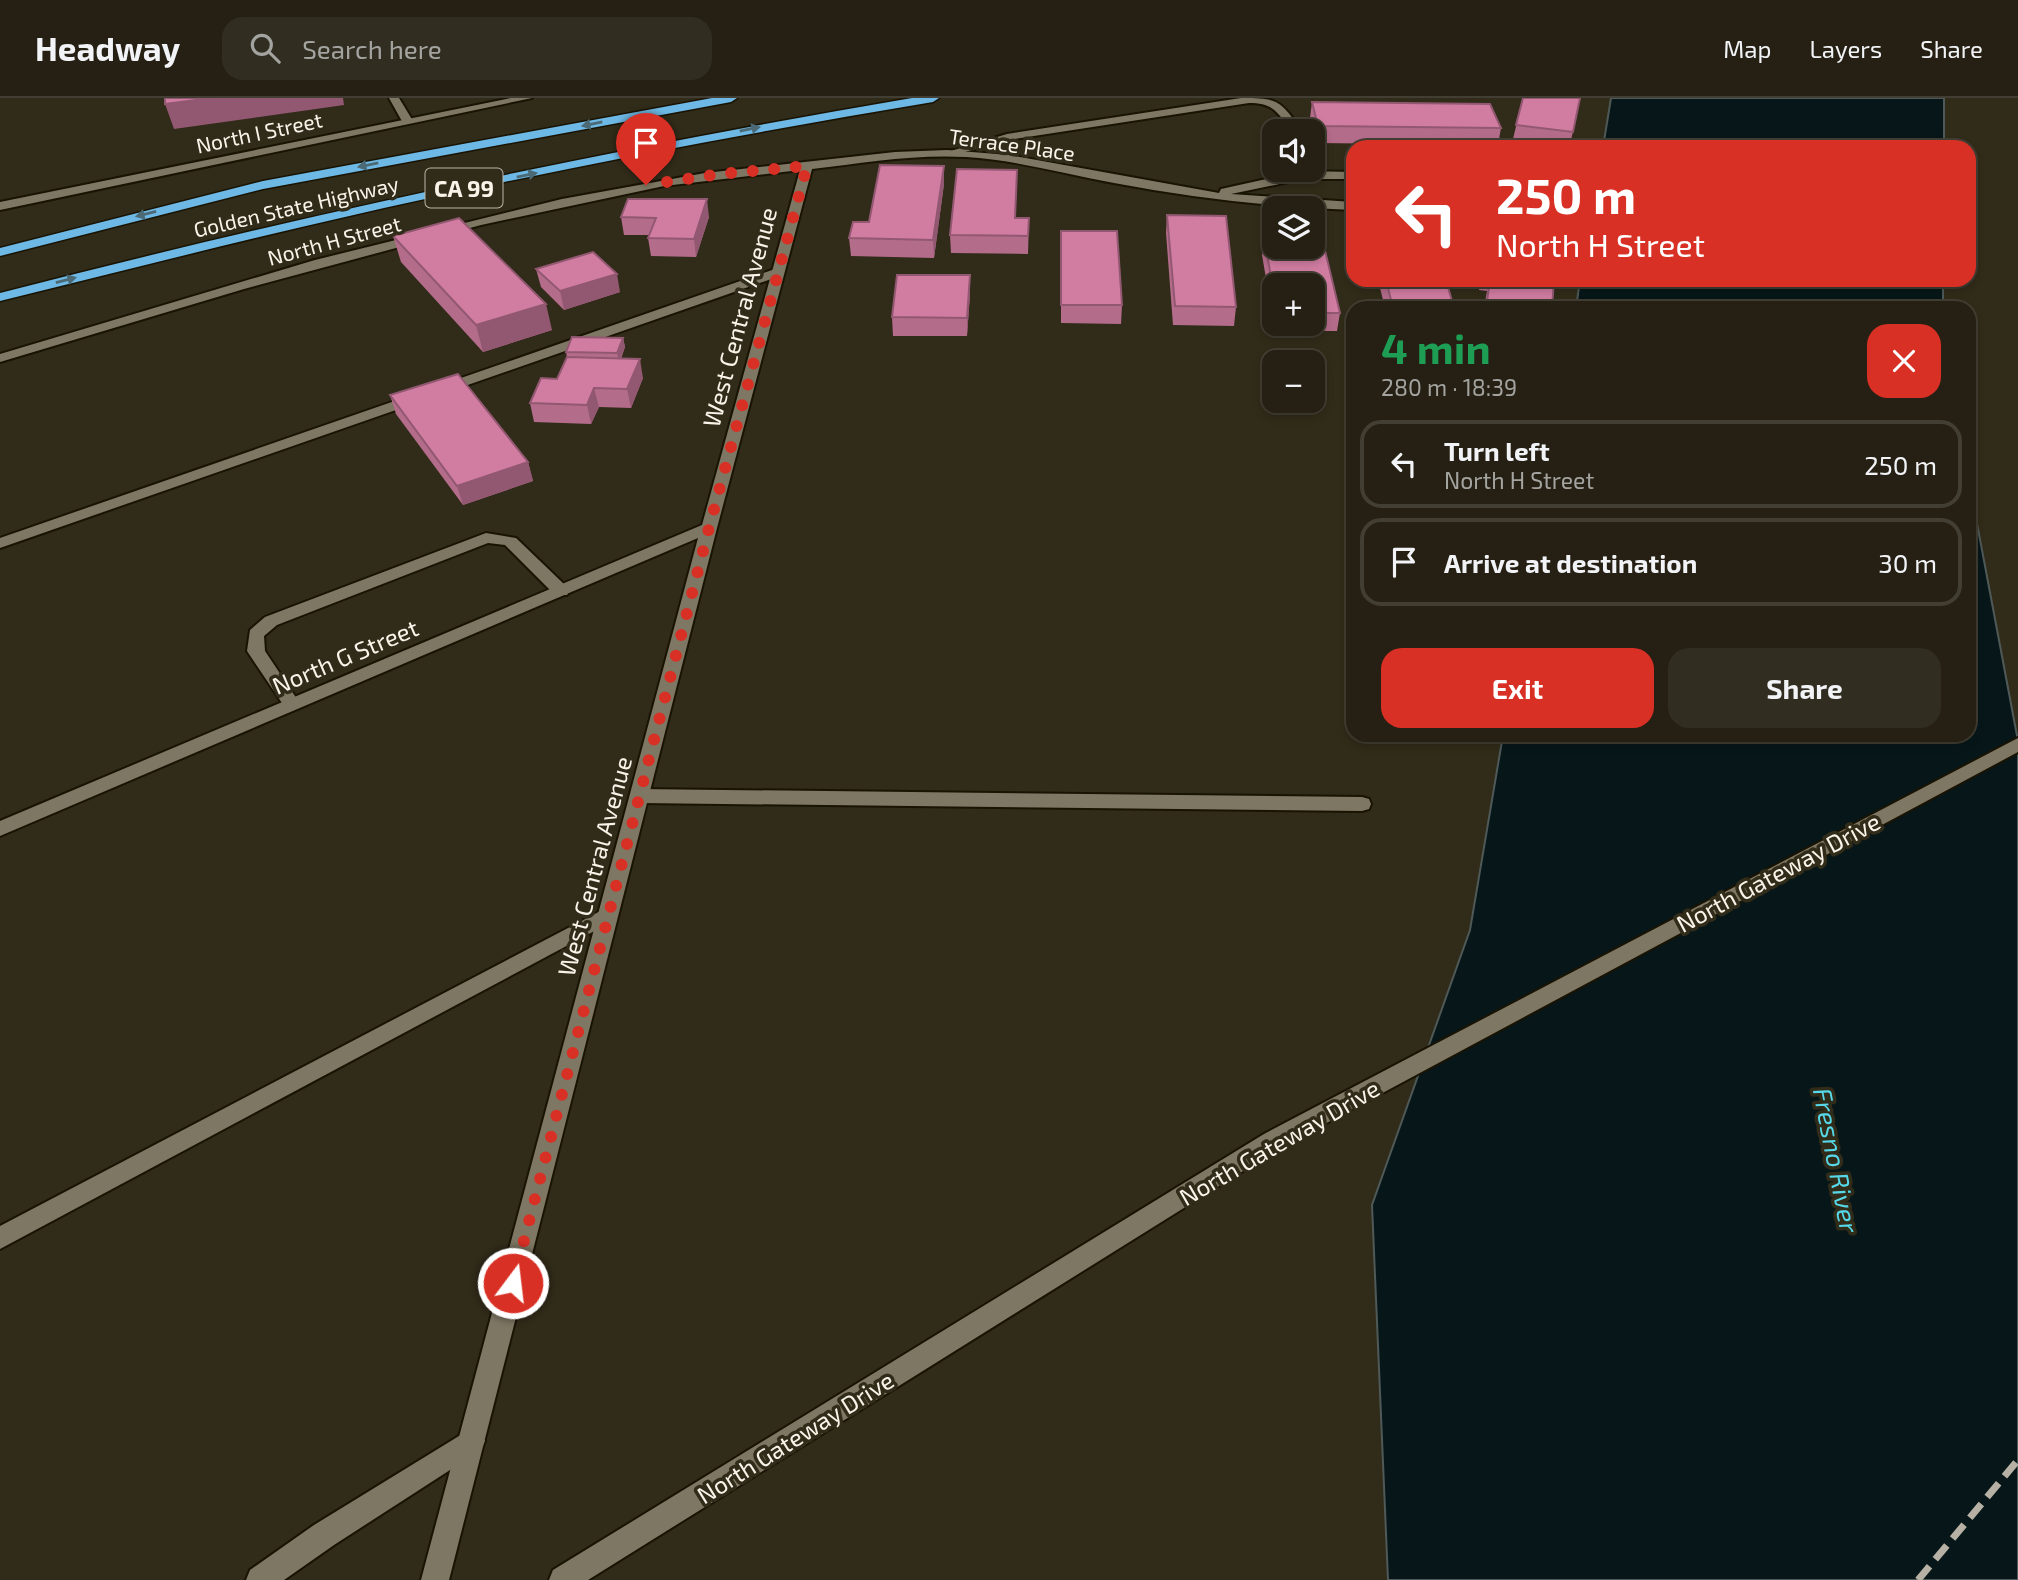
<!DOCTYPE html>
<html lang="en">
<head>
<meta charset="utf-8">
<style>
	body { margin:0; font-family:"Exo 2",sans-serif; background:#312d21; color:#f1f3f6; height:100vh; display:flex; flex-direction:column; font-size:26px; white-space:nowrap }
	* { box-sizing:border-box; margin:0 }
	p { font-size:23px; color:#a3a3a0 }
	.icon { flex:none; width:38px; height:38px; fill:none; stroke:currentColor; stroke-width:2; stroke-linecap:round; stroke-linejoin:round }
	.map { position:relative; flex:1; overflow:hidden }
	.details { position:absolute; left:1346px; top:203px; width:630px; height:441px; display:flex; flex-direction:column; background:#252013; border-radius:21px; box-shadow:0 4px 10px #0003,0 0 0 2px #423e33 }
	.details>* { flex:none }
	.top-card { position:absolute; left:1346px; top:42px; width:630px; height:147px; border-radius:21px; box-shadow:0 4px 10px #0003,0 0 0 2px #423e33; background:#d93025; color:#fff; overflow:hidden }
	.buttons { position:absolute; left:1262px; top:21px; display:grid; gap:14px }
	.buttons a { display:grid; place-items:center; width:63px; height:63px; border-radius:14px; background:#252013; box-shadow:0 4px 10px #0003,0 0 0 2px #423e33; font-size:35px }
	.pin { position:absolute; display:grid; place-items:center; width:60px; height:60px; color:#fff; margin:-72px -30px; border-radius:50% 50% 50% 0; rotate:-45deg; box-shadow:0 0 7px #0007 }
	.pin .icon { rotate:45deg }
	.me { position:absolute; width:77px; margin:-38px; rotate:15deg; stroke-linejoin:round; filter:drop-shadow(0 0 5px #0008) }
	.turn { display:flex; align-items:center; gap:24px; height:147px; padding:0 35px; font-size:32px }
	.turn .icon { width:91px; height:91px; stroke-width:2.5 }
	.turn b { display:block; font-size:49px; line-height:60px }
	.round { display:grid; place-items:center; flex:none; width:74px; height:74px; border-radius:21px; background:#312d21 }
	.headline { display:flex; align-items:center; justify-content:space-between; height:119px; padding:0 35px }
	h1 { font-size:42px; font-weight:700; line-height:52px; color:#1e9e55 }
	.action { display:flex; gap:14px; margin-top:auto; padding:14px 35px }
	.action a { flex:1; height:80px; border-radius:21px; background:#d93025; color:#fff; font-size:28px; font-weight:700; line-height:80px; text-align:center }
	.action a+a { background:#312d21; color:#f1f3f6 }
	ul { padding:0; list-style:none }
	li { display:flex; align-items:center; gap:21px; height:88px; margin:0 14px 10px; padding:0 21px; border:4px solid #423e33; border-radius:21px }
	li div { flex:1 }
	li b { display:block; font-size:26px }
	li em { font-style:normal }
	header { display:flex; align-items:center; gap:42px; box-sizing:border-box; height:98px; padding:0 35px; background:#252013; border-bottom:2px solid #423e33 }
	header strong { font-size:33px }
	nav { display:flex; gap:38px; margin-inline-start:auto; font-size:24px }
	.search { width:490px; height:63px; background:#312d21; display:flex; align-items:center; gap:18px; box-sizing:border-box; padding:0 24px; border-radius:21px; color:#a3a3a0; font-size:26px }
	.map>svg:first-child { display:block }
</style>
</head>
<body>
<header>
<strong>Headway</strong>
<div class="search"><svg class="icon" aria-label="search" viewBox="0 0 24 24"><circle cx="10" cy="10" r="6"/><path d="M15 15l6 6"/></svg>Search here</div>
<nav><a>Map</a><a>Layers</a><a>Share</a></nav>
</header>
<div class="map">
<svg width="2018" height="1482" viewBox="0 0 2018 1482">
	<rect width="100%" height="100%" fill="#312b19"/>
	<g fill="#071719" stroke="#4f5957" stroke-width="2">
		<path d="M1611,0H1944V49H1603Z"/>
		<path d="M1580,182H1943V210H1576Z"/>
		<path d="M1969,383L2018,643V1482H1388L1372,1107L1470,832L1503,637H1969Z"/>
	</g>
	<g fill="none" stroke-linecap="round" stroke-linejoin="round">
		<g stroke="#191304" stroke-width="4">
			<g id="service">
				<path d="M389,0H399L413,23L411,25H403Z"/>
				<path d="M1241,0C1278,0 1280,2 1302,33H1291C1278,14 1273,5 1249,5L1008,42L950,58L944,55L1007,36Z"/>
				<path d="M778,170L784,174L783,177L0,450V440Z"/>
				<path d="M486,435L516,440L567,489L569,493L567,497H555L505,447L488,445L277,527L264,538L265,553L301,607L292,613L286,611L247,553L250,532L265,519Z"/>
				<path d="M639,691L1362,699L1369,701L1371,706L1369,711L1362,713L639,705L632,703L630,698L632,693Z"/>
				<path d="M608,809L615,812L618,817L615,822L0,1151V1128Z"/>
				<path d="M472,1330L481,1334L485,1343L481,1352L334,1447L284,1482H246L250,1472L314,1427Z"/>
			</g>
		</g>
		<g stroke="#191304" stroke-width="4">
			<g id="minor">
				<path d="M511,0H532L0,112V104Z"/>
				<path d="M947,52L1009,57L1219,95L1221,91L1303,73L1353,74V81H1303L1231,96L1353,104V112C1272,109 1193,100 1114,85C1065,76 1016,62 966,59C915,56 863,65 812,71L717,430L449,1482H421L698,440L0,738V723L702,427L800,72L664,88L481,127L244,191L0,264V256L315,162L562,101L705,75L895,54Z"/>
			</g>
		</g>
		<g stroke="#191304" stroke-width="4">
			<path id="secondary" d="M2018,640V654L1280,1050L588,1482H549L553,1472L1264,1036Z"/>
		</g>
		<g stroke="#191304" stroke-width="3">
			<g id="motorway">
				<path d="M712,0H737L731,4L263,91L0,158V150L263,83Z"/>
				<path d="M912,0H939L933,4C736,37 540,74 345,119C230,145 115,175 0,203V195C302,117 605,52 912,0Z"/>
			</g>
		</g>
		<use href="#service" fill="#7e7763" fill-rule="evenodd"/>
		<use href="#minor" fill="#7e7763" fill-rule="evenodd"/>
		<use href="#secondary" fill="#7e7763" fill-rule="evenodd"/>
		<use href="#motorway" fill="#6db8e5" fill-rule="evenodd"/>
		<path stroke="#b6b1a4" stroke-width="7" stroke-dasharray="18 9" stroke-linecap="butt" d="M1918,1482L2018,1362"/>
	</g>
	<g fill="#b46c8b" fill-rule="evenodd">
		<path d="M1523,0L1573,34L1569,49H1511Z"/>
		<path d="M1312,4L1501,30L1498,47L1316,45L1310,20Z"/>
		<path d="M944,68V86L934,160L851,158L849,140Z"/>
		<path d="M1017,89L1015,120H1029L1028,156L951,155L950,137Z"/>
		<path d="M1167,117L1236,209L1234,228L1173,227L1166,135Z"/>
		<path d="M621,119H709L696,159L651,158L648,140L649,137H624Z"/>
		<path d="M1261,126L1340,215L1337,233H1275L1262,157L1263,149L1260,135ZM1274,187H1312V226H1274Z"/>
		<path d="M1061,133L1122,207L1121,226L1061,225Z"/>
		<path d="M393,138L552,232L483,254L401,164Z"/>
		<path d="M536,171L620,194L564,212L541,189Z"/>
		<path d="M970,177V196L967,238H893L892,219Z"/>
		<path d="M1378,182H1446L1454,210H1385Z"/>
		<path d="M1480,182H1554L1552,210H1484L1487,193L1479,192Z"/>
		<path d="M623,240L625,249L621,261L643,280L631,310L599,309L591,326L534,324L530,305L557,281L567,259L566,254Z"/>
		<path d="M390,297L528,364L533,383L463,407L396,316Z"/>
	</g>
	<g fill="#925871">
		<path d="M211,0H343L344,7L174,31L165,6Z"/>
		<path d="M944,68V86L934,160L933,142Z"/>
		<path d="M707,101L709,119L696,159L694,141Z"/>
		<path d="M617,176L620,194L564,212L560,193Z"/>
		<path d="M970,177V196L967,238V220Z"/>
		<path d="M546,206L552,232L483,254L476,227Z"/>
		<path d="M623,240L625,249L619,264L617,255Z"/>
		<path d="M640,261L643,280L631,310L627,291Z"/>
		<path d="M594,290L599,309L591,326L587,307Z"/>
		<path d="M528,364L533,383L463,407L457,388Z"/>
	</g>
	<g fill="#d17da2" stroke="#925871" stroke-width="2">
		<path d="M165,0H211L165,6Z"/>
		<path d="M1523,0H1580L1573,34L1516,27Z"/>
		<path d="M1312,4L1490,6L1501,30L1318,28Z"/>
		<path d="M880,67L944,68L933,142L849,140L853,124H869Z"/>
		<path d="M957,71L1017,72L1015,120H1029L1028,138L950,137Z"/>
		<path d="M628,101H707L694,141L648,140L656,120L621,119Z"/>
		<path d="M1167,117L1226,118L1236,209L1175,208Z"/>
		<path d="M459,120L546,206L476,227L393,138Z"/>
		<path d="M1261,126H1274V139H1264V142Z"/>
		<path d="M1061,133H1117L1122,207H1061Z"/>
		<path d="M1264,139H1274V149H1312V140H1322L1340,215H1312V187H1274V196Z"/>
		<path d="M593,154L617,176L560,193L536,171Z"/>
		<path d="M897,177H970L967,220L892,219Z"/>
		<path d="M1386,182H1446L1454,210H1393Z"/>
		<path d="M1490,182H1554L1552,210H1486Z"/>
		<path d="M572,239L623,240L617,255L566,254Z"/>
		<path d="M567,259L640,261L627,291L594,290L587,307L530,305L541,280L557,281Z"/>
		<path d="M458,276L528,364L457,388L390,297Z"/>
	</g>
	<defs><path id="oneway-solid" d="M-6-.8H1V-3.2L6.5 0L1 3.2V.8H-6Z" transform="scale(1.75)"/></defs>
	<g fill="#4c6a75">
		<use href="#oneway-solid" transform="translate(592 26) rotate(169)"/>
		<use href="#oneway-solid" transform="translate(750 31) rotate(-12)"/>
		<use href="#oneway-solid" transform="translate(368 67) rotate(169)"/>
		<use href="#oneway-solid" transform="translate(527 77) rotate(-12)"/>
		<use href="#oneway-solid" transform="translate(146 116) rotate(166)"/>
		<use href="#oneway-solid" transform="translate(66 182) rotate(-14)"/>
	</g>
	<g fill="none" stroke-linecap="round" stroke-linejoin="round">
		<path stroke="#d93025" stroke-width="12" stroke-dasharray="0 21.6" d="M513,1185L709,430L807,68L720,76L646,87"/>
	</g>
	<g text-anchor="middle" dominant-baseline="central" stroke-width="7" stroke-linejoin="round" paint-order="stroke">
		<g font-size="21" fill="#f8f4e9" stroke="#312b19">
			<text transform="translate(259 34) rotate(-12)">North I Street</text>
			<text transform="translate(1012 46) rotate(8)">Terrace Place</text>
			<text transform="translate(296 108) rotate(-13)">Golden State Highway</text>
			<text transform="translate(334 142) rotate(-15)">North H Street</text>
		</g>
		<rect fill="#312b19" stroke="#bcb8ab" stroke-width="2" x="425.5" y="70.5" width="77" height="39" rx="5"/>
		<g font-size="23" font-weight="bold" fill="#f8f4e9">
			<text x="464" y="90">CA 99</text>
		</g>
		<g font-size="24" fill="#f8f4e9" stroke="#312b19">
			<text transform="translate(739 219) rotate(-75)">West Central Avenue</text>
			<text transform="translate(345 558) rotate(-23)">North G Street</text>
			<text transform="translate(594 768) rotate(-75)">West Central Avenue</text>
			<text transform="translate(1778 774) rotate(-28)">North Gateway Drive</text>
			<text transform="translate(1279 1044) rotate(-30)">North Gateway Drive</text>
			<text transform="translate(795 1339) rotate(-32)">North Gateway Drive</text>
		</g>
		<g font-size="26" font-style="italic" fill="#56d8e8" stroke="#312b19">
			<text transform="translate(1837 1062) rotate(79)">Fresno River</text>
		</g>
	</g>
</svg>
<div class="buttons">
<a><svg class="icon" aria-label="sound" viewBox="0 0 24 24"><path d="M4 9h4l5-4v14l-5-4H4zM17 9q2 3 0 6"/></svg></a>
<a><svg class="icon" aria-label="layers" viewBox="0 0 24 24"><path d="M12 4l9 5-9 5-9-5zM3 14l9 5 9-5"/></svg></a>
<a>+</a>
<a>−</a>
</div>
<div class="pin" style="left:646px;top:87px;background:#d93025"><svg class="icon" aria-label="arrive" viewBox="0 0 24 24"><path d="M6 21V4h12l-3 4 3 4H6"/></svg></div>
<svg class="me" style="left:513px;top:1185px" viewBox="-20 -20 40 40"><circle r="17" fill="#d93025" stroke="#fff" stroke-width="3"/><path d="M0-11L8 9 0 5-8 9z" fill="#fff"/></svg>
<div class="top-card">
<div class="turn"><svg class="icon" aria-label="left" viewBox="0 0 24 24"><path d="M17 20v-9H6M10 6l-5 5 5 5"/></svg><div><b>250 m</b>North H Street</div></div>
</div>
<section class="details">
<div class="headline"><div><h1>4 min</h1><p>280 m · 18:39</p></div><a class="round" style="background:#d93025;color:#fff"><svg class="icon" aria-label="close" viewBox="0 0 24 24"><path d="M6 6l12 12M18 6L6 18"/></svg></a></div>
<ul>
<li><svg class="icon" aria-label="left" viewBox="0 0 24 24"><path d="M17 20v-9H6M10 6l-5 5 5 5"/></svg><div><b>Turn left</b><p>North H Street</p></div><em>250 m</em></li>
<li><svg class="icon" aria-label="arrive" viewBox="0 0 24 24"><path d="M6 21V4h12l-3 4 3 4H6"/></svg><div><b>Arrive at destination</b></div><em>30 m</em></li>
</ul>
<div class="action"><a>Exit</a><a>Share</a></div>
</section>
</div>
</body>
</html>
